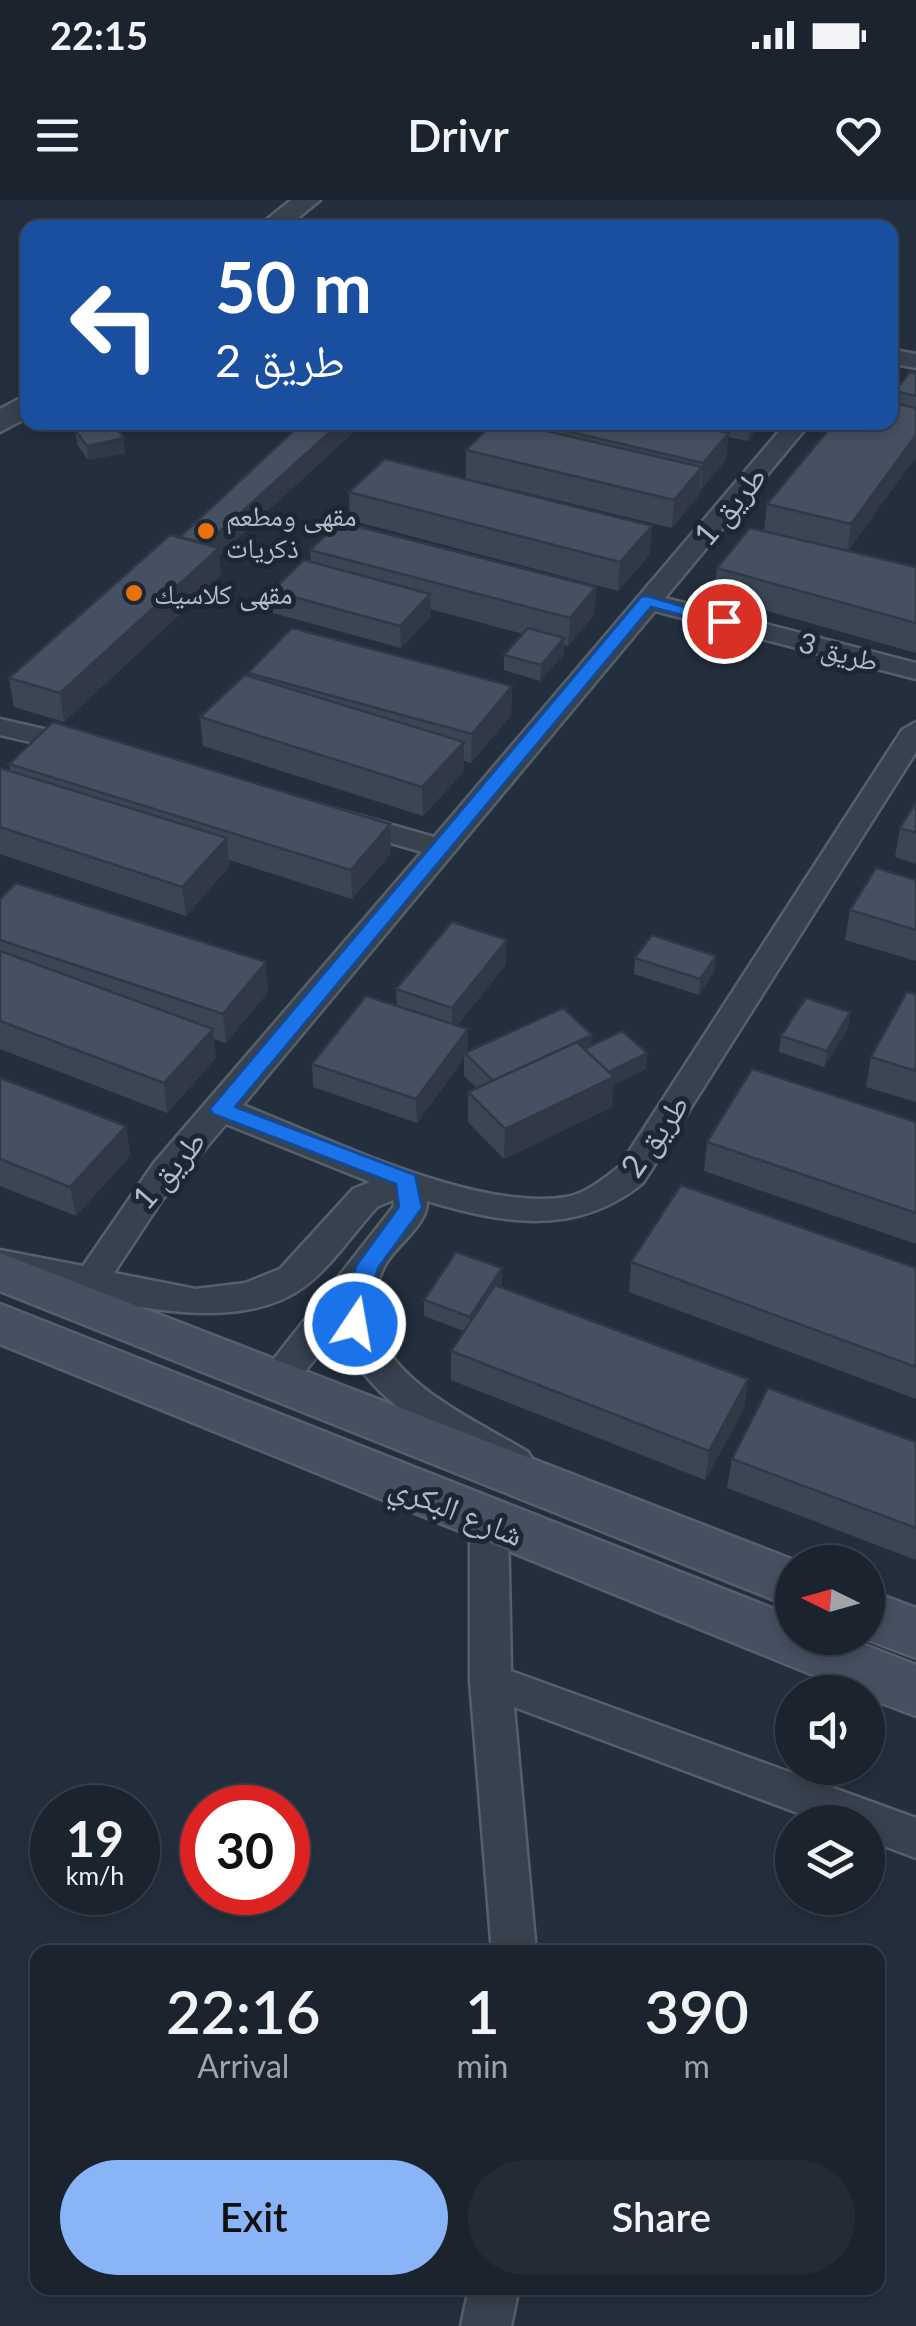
<!DOCTYPE html>
<html lang="en">
<head>
<meta charset="utf-8">
<style>
	body { margin:0; font-family:Lato,"Noto Naskh Arabic",sans-serif; background:#242b36; color:#f1f3f6; height:100vh; display:flex; flex-direction:column; font-size:38px; white-space:nowrap }
	* { box-sizing:border-box; margin:0 }
	p { font-size:32px; color:#a0a4aa }
	.icon { flex:none; width:55px; height:55px; fill:none; stroke:currentColor; stroke-width:2; stroke-linecap:round; stroke-linejoin:round }
	.map { position:relative; flex:1; overflow:hidden }
	.drawer { position:absolute; left:30px; top:1745px; width:855px; height:350px; display:flex; flex-direction:column; background:#1b232e; border-radius:20px; box-shadow:0 5px 15px #0003,0 0 0 2px #39404a }
	.drawer>* { flex:none }
	.top-card { position:absolute; left:20px; top:20px; width:878px; height:210px; border-radius:20px; box-shadow:0 5px 15px #0003,0 0 0 2px #39404a; background:#1a4fa0; color:#fff; overflow:hidden }
	.needle { width:65px; rotate:275deg }
	.controls { position:absolute; left:775px; top:1345px; display:grid; gap:20px }
	.controls a { display:grid; place-items:center; width:110px; height:110px; border-radius:50%; background:#1b232e; box-shadow:0 5px 15px #0003,0 0 0 2px #39404a; font-size:50px }
	.speed { position:absolute; left:30px; top:1585px; display:flex; gap:20px; font-size:50px; font-weight:700; text-align:center }
	.speed>* { display:grid; place-content:center; width:130px; height:130px; border-radius:50%; background:#1b232e; box-shadow:0 5px 15px #0003,0 0 0 2px #39404a; line-height:1 }
	.speed small { font-size:25px; font-weight:400 }
	.speed .limit { border:15px solid #d22; background:#fff; color:#111 }
	.pin { position:absolute; display:grid; place-items:center; width:85px; height:85px; color:#fff; margin:-42px; border:5px solid #fff; border-radius:50%; box-shadow:0 2px 10px #0007 }
	.me { position:absolute; width:110px; margin:-55px; rotate:12deg; stroke-linejoin:round; filter:drop-shadow(0 0 8px #0008) }
	.turn { display:flex; align-items:center; gap:35px; height:210px; padding:0 30px; font-size:45px }
	.turn .icon { width:130px; height:130px; stroke-width:2.5 }
	.turn b { display:block; font-size:70px; line-height:85px }
	.eta { display:flex; justify-content:space-evenly; align-items:center; height:170px; text-align:center }
	.eta b { font-size:60px; font-weight:600; line-height:70px }
	.cta { display:flex; gap:20px; margin-top:auto; padding:20px 30px }
	.cta a { flex:1; height:115px; border-radius:60px; background:#8ab4f8; color:#111; font-size:40px; font-weight:600; line-height:115px; text-align:center }
	.cta a+a { background:#242b36; color:#f1f3f6 }
	.status { display:flex; justify-content:space-between; align-items:center; height:70px; padding:0 50px; background:#1b232e; direction:ltr }
	.status svg { height:28px; fill:currentColor }
	header { display:flex; justify-content:space-between; align-items:center; height:130px; padding:0 30px; background:#1b232e; font-size:45px; font-weight:600 }
	.map>svg:first-child { display:block }
</style>
</head>
<body>
<div class="status"><b>22:15</b><svg viewBox="0 0 49 12"><path d="M0 12V9h3v3zM5 12V6h3v6zM10 12V3h3v9zM15 12V0h3v12zM26 1h20v11H26zM47 4h2v5h-2z"/></svg></div>
<header><svg class="icon" aria-label="menu" viewBox="0 0 24 24"><path d="M4 6h16M4 12h16M4 18h16"/></svg>Drivr<svg class="icon" aria-label="heart" viewBox="0 0 24 24"><path d="M12 20l-8-8c-3-5 5-10 8-4 3-6 11-1 8 4z"/></svg></header>
<div class="map">
<svg width="916" height="2126" viewBox="0 0 916 2126">
	<rect width="100%" height="100%" fill="#242f3e"/>
	<g fill="none" stroke-linecap="round" stroke-linejoin="round">
		<g stroke="#565f6c" stroke-width="5">
			<g id="minor">
				<path d="M277,16L310,24L313,28L270,26L267,22Z"/>
				<path d="M890,149L916,154V168L890,163Z"/>
				<path d="M787,222H811L665,398L916,463V479L655,411L243,905C327,938 477,1012 566,997C586,994 604,978 619,967L902,530L916,522V552L643,983C576,1037 505,1024 427,1001C428,1025 396,1045 385,1065C336,1161 464,1213 528,1252L534,1263L528,1274L515,1278L502,1274C441,1235 360,1200 339,1125C320,1149 297,1198 264,1188L259,1178L394,1006L393,1000L377,1007C354,1032 332,1066 305,1086C229,1144 84,1093 0,1076V1050L83,1066L154,963L422,652L333,626L329,620L333,614L343,611L434,637ZM226,924L370,982L353,989L280,1069L245,1083L196,1089L114,1073L162,1000Z"/>
				<path d="M0,519L92,540L96,546L82,554L0,535Z"/>
				<path d="M489,1307L503,1312L508,1323L511,1471L916,1618V1658L868,1640V1622H822L514,1507L536,1752H492L470,1481V1323L475,1312Z"/>
				<path d="M469,2088H519L511,2126H461Z"/>
			</g>
		</g>
		<g stroke="#565f6c" stroke-width="5">
			<g id="tertiary">
				<path d="M291,0H320L286,28H256Z"/>
				<path d="M28,194V217L0,232V209Z"/>
			</g>
		</g>
		<g stroke="#565f6c" stroke-width="5">
			<g id="secondary">
				<path d="M0,1053L799,1362H792V1407L0,1091Z"/>
				<path d="M0,1104L792,1416V1438H847L916,1465V1516L868,1498V1492H855L0,1144Z"/>
				<path d="M868,1390L916,1408V1458L863,1438H868Z"/>
			</g>
		</g>
		<use href="#minor" fill="#38414e" fill-rule="evenodd"/>
		<use href="#tertiary" fill="#38414e" fill-rule="evenodd"/>
		<use href="#secondary" fill="#465061" fill-rule="evenodd"/>
	</g>
	<g fill="#3b4654">
		<path d="M916,174V257L847,351L916,367V453L714,396L717,368L764,331L767,304L893,203L895,191Z"/>
		<path d="M494,222H764L748,241L728,237L726,260L700,290L699,295L672,328L466,278V250Z"/>
		<path d="M75,230L125,253L88,260L77,244Z"/>
		<path d="M349,292L650,354L618,391L350,320Z"/>
		<path d="M310,350L596,387L594,415L568,446L564,445V454L540,481L504,470V455L523,434L430,409L431,416L401,448L273,413L272,391L311,362Z"/>
		<path d="M219,356L221,376L64,522L14,507L9,478Z"/>
		<path d="M248,473L512,486L511,515L471,563L464,561V571L423,616L203,546L200,517L248,476Z"/>
		<path d="M9,564L390,624L391,653L352,699L229,660V667L186,716L0,654V568L10,571Z"/>
		<path d="M916,602V664L895,657L900,628Z"/>
		<path d="M916,680V761L845,740L850,710Z"/>
		<path d="M0,699L268,792L226,843L214,839L216,858L167,913L0,849Z"/>
		<path d="M635,758L714,772L699,795L634,774Z"/>
		<path d="M506,764L457,826L468,851L592,845L647,853L646,869L613,885L612,907L504,959L468,922V892L477,888L464,876V858L417,923L313,887L312,864L397,806L396,789Z"/>
		<path d="M916,794V902L866,887L871,857Z"/>
		<path d="M850,812L848,828L824,867L779,852L781,836Z"/>
		<path d="M0,878L126,926L130,956L76,1016L0,986Z"/>
		<path d="M916,922V1044L704,971L707,942Z"/>
		<path d="M631,1062L916,1068V1199L629,1092Z"/>
		<path d="M502,1068V1084L500,1087L748,1179L744,1209L705,1280L451,1180V1151L464,1131L424,1116V1100Z"/>
		<path d="M916,1242V1360L727,1288L732,1259Z"/>
	</g>
	<g fill="#303945">
		<path d="M896,173L892,200H890V174Z"/>
		<path d="M341,222H365L219,356L221,376L64,522L60,493L206,344Z"/>
		<path d="M750,222H764L748,241Z"/>
		<path d="M729,233L726,260L701,290L703,263Z"/>
		<path d="M916,235V257L847,352L851,324Z"/>
		<path d="M124,238L125,253L88,260L87,246Z"/>
		<path d="M702,267L699,295L672,328L674,300Z"/>
		<path d="M652,326L650,354L618,391L620,362Z"/>
		<path d="M596,387L594,415L568,446L570,418Z"/>
		<path d="M430,394L431,416L401,448L400,426Z"/>
		<path d="M564,438V454L540,481L541,465Z"/>
		<path d="M512,486L511,515L471,563L472,534Z"/>
		<path d="M464,542V571L423,616L422,587Z"/>
		<path d="M390,624L391,653L352,699L351,670Z"/>
		<path d="M227,638L229,667L186,716L182,687Z"/>
		<path d="M507,740L506,764L452,832V808Z"/>
		<path d="M716,756L714,772L699,795L700,779Z"/>
		<path d="M266,762L268,792L226,843L223,814Z"/>
		<path d="M850,812L848,828L824,867L827,851Z"/>
		<path d="M213,829L216,858L167,913L164,883Z"/>
		<path d="M468,829V853H465L464,858L417,923L416,899Z"/>
		<path d="M592,835L591,859L493,881Z"/>
		<path d="M647,853L646,869L613,885L612,907L504,959L505,929L604,874Z"/>
		<path d="M126,926L130,956L76,1016L70,987Z"/>
		<path d="M502,1068V1084L470,1133V1117Z"/>
		<path d="M748,1179L744,1209L705,1280L709,1251Z"/>
	</g>
	<g fill="#455162" stroke="#303945" stroke-width="2.5">
		<path d="M910,172L916,174V196L895,191Z"/>
		<path d="M890,202L916,208V235L851,324L767,304L835,222H890Z"/>
		<path d="M112,222L124,238L87,246L75,230Z"/>
		<path d="M303,222H341L206,344L180,337Z"/>
		<path d="M494,222H508L702,267L674,300L466,250Z"/>
		<path d="M528,222H683L729,233L703,263Z"/>
		<path d="M385,259L652,326L620,362L349,292Z"/>
		<path d="M340,322L596,387L570,418L310,350Z"/>
		<path d="M750,328L916,367V423L717,368Z"/>
		<path d="M170,335L219,348L60,493L9,478Z"/>
		<path d="M304,360L430,394L400,426L272,391Z"/>
		<path d="M292,428L512,486L472,534L248,473Z"/>
		<path d="M528,428L564,438L541,465L504,455Z"/>
		<path d="M245,475L464,542L422,587L200,517Z"/>
		<path d="M53,522L390,624L351,670L9,564Z"/>
		<path d="M0,568L227,638L182,687L0,627Z"/>
		<path d="M916,602V633L900,628Z"/>
		<path d="M876,668L916,680V730L850,710Z"/>
		<path d="M16,683L266,762L223,814L0,740V699Z"/>
		<path d="M452,722L507,740L452,808L396,789Z"/>
		<path d="M652,735L716,756L700,779L635,758Z"/>
		<path d="M0,751L213,829L164,883L0,821Z"/>
		<path d="M907,792L916,794V871L871,857Z"/>
		<path d="M366,796L468,829L416,899L312,864Z"/>
		<path d="M806,798L850,812L827,851L781,836Z"/>
		<path d="M563,808L592,835L493,881L465,853Z"/>
		<path d="M622,831L647,853L608,872L584,849Z"/>
		<path d="M577,842L614,877L505,929L468,892Z"/>
		<path d="M752,869L916,922V1013L707,942Z"/>
		<path d="M0,878L126,926L70,987L0,959Z"/>
		<path d="M681,985L916,1068V1167L631,1062Z"/>
		<path d="M456,1052L502,1068L470,1117L424,1100Z"/>
		<path d="M495,1085L748,1179L709,1251L451,1151Z"/>
		<path d="M768,1188L916,1242V1328L732,1259Z"/>
	</g>
	<path fill="#1a73e8" stroke="#114b97" stroke-width="2.5" d="M647,396L732,421L724,426L651,407L235,907L415,975L422,1008L378,1068L363,1130H347L344,1124L356,1066L399,1007L396,984L213,914L210,909L641,397Z"/>
	<g fill="#e8710a" stroke="#1d2633" stroke-width="4">
		<circle cx="206" cy="331" r="10"/>
		<circle cx="134" cy="393" r="10"/>
	</g>
	<g text-anchor="middle" dominant-baseline="central" stroke-width="10" stroke-linejoin="round" paint-order="stroke">
		<g font-size="28" fill="#b4bcc9" stroke="#1d2633" text-anchor="start">
			<text x="226" y="315">مقهى ومطعم<tspan x="226" dy="32">ذكريات</tspan></text>
			<text x="154" y="393">مقهى كلاسيك</text>
		</g>
		<g font-size="28" fill="#b4bcc9" stroke="#1d2633">
			<text transform="translate(839 451) rotate(15)">طريق 3</text>
		</g>
		<g font-size="32" fill="#b4bcc9" stroke="#1d2633">
			<text transform="translate(729 305) rotate(-50)">طريق 1</text>
			<text transform="translate(654 935) rotate(-55)">طريق 2</text>
			<text transform="translate(168 969) rotate(-49)">طريق 1</text>
			<text transform="translate(457 1309) rotate(22)">شارع البكري</text>
		</g>
	</g>
</svg>
<div class="controls">
<a><svg class="needle" viewBox="-14 -14 28 28"><path d="M0-13l5 13h-10z" fill="#e53935"/><path d="M0 13l5-13h-10z" fill="#a0a4aa"/></svg></a>
<a><svg class="icon" aria-label="sound" viewBox="0 0 24 24"><path d="M4 9h4l5-4v14l-5-4H4zM17 9q2 3 0 6"/></svg></a>
<a><svg class="icon" aria-label="layers" viewBox="0 0 24 24"><path d="M12 4l9 5-9 5-9-5zM3 14l9 5 9-5"/></svg></a>
</div>
<div class="speed"><div>19<small>km/h</small></div><div class="limit">30</div></div>
<div class="pin" style="left:724px;top:421px;background:#d93025"><svg class="icon" aria-label="arrive" viewBox="0 0 24 24"><path d="M6 21V4h12l-3 4 3 4H6"/></svg></div>
<svg class="me" style="left:355px;top:1124px" viewBox="-20 -20 40 40"><circle r="17" fill="#1a73e8" stroke="#fff" stroke-width="3"/><path d="M0-11L8 9 0 5-8 9z" fill="#fff"/></svg>
<div class="top-card">
<div class="turn"><svg class="icon" aria-label="left" viewBox="0 0 24 24"><path d="M17 20v-9H6M10 6l-5 5 5 5"/></svg><div><b>50 m</b>طريق 2</div></div>
</div>
<section class="drawer">
<div class="eta">
<div><b>22:16</b><p>Arrival</p></div>
<div><b>1</b><p>min</p></div>
<div><b>390</b><p>m</p></div>
</div>
<div class="cta"><a>Exit</a><a>Share</a></div>
</section>
</div>
</body>
</html>
